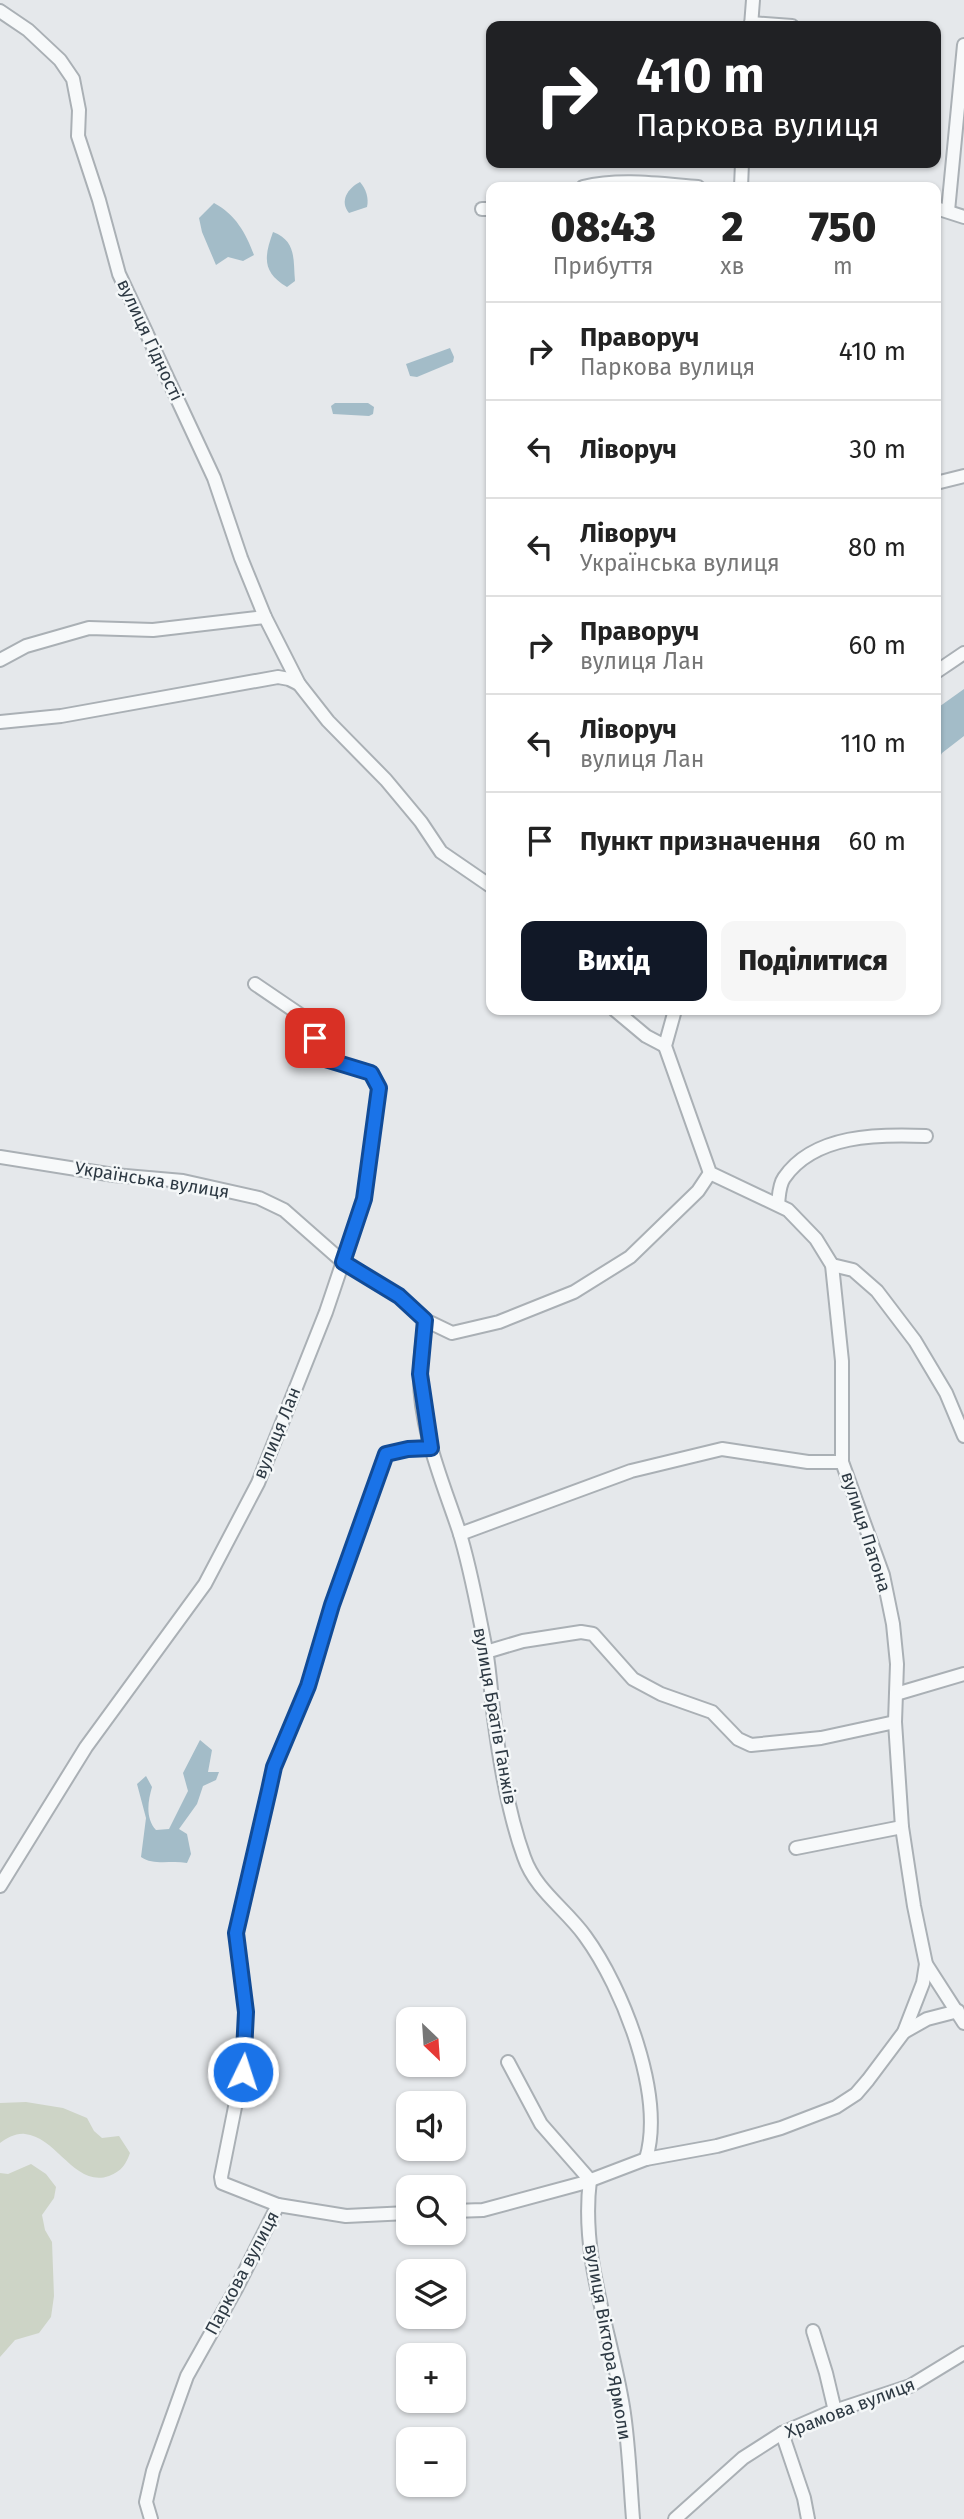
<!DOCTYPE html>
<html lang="uk">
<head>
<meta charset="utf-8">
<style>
	body { margin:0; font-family:"Fira Sans",sans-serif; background:#f6f6f6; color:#222; height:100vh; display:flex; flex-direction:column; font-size:26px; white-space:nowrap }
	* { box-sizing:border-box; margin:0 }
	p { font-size:23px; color:#767676 }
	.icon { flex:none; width:38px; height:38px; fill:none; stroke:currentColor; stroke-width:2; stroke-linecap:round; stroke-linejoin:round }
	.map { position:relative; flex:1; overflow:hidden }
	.sheet { position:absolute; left:486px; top:182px; width:455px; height:833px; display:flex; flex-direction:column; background:#fff; border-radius:14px; box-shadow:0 2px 5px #0004 }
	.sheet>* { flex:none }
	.banner { position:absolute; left:486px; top:21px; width:455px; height:147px; border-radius:14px; box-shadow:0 2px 5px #0004; background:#202124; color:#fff; overflow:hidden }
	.needle { width:46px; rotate:155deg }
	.controls { position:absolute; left:396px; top:2007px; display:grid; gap:14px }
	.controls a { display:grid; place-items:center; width:70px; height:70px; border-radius:14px; background:#fff; box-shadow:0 2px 5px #0004; font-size:35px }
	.pin { position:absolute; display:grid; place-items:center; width:60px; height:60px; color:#fff; margin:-30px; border-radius:14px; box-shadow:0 4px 10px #0006 }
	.me { position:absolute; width:77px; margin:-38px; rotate:4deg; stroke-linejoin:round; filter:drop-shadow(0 0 5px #0008) }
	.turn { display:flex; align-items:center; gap:24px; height:147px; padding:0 35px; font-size:32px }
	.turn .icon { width:91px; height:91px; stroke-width:2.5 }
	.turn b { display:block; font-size:49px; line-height:60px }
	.eta { display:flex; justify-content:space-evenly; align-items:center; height:119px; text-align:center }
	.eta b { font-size:42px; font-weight:800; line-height:49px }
	.primary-button { display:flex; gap:14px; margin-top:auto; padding:14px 35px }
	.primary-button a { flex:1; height:80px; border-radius:14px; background:#111827; color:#fff; font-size:28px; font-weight:800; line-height:80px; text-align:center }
	.primary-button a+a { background:#f6f6f6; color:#222 }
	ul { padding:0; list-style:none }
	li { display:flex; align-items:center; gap:21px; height:98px; padding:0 35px; border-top:2px solid #e0e0e0 }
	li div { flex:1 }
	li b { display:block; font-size:26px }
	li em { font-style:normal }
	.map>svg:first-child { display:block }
</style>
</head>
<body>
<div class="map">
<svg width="964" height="2519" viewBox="0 0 964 2519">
	<rect width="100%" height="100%" fill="#e5e8eb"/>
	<g fill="#cdd4c6">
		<path d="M26,2102L63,2108L87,2118L94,2131L102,2138L119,2136L130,2153C126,2164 122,2171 109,2176C75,2188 57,2137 25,2134C16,2133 7,2138 0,2143V2103Z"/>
		<path d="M31,2164L46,2174L56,2187L54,2198L42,2215L45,2230L52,2242L54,2296L51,2317L39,2333L15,2340L0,2357V2173L8,2174Z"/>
	</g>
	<g fill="#a3bcc8">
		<path d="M360,182C366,189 369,198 367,207L349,213C339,201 348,188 360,182Z"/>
		<path d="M214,203C235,214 246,233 254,255L243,261L228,257L216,265L202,232L199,218Z"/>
		<path d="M273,232C297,241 293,260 295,281L287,287C262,272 264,257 273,232Z"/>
		<path d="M450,348L454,357L453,362L417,377L410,376L406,364Z"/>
		<path d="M335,403H368L374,407L373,414L369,416L333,414L331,406Z"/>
		<path d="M964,689V736L942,753L936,764V709Z"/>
		<path d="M200,1740L212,1750L208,1772H219L216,1780L203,1786L197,1804L179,1829L187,1834L191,1854L187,1863C171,1860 154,1866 141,1857L146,1818L137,1784L146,1776L152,1787C148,1801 145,1818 156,1830L169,1829L188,1791L183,1773Z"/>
	</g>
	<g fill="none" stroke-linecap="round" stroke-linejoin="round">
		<g stroke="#aab0b5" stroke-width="16">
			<g id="minor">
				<path d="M0,11L28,30L60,60L73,79L79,110L78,136L99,200L119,274L214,478L241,558L265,617L299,684L328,721L386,780L421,822L441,852L492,887"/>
				<path d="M751,23L792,26"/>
				<path d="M751,26L753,0"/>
				<path d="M583,187C620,178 660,184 698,187"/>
				<path d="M741,187L742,163"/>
				<path d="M936,208L964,217"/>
				<path d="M482,209H492"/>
				<path d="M948,211L964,45"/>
				<path d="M936,483L964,476"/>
				<path d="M0,660L26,646L89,628L153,630L265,617"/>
				<path d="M936,672L964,653"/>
				<path d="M0,722L61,716L278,677L289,679L299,684"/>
				<path d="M615,1010L646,1036L665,1046"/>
				<path d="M675,1010L665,1046L710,1173L788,1210L816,1239L832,1265L842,1361V1462L883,1575L893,1624L897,1664L895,1722L902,1827L914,1906L926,1964L964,2023"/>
				<path d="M0,1157L114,1175L183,1181L259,1198L284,1210L343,1262L399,1296L425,1320L452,1333L499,1322L574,1292L630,1257L698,1191L710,1173"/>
				<path d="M778,1204C779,1196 779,1185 784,1178C814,1134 879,1134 926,1136"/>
				<path d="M832,1265L853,1270L877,1291L915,1341L946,1393L964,1436"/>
				<path d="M425,1320C423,1338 420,1356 420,1373C419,1428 442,1480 459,1531C471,1569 478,1611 486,1650C490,1672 491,1695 494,1718C500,1764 508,1813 524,1857C536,1891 565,1908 585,1936C623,1988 665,2095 646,2159"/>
				<path d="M460,1534L631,1471L722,1449L808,1462H842"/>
				<path d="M486,1652L523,1641L581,1632L593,1634L633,1679L661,1694L712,1712L738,1739L751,1745L821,1738L895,1722"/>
				<path d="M896,1694L964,1674"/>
				<path d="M796,1848L902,1827"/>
				<path d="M0,1886L86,1747L205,1584L258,1483L326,1312L364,1199L379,1088L371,1073L325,1059L305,1018L255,984"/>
				<path d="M904,2032L927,2019L958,2011"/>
				<path d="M508,2062L541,2124L590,2180"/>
				<path d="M590,2180C580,2258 611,2331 623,2407C629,2444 630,2482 633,2519"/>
				<path d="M278,2205L346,2216L408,2213"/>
				<path d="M453,2211L483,2210L583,2183L646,2159L717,2146L781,2128L836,2107L856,2094L868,2080L904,2032L923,1983L926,1964"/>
				<path d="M813,2331L826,2373L835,2411"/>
				<path d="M782,2433L804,2498L808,2519"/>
				<path d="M151,2519L146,2502L153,2471L187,2376L237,2287L278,2205L222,2183L221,2177L242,2072L246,2012L236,1933L274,1767L308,1686L332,1605L386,1454L409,1449H431"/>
				<path d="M675,2519L743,2458L782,2433L828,2413L910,2386L964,2353"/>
			</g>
		</g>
		<use href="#minor" stroke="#f7f9fa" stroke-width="12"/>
	</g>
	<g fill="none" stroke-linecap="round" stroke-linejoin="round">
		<g stroke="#114b97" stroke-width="18">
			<path id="route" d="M243,2072L246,2012L236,1933L269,1790L274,1767L308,1686L332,1605L386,1454L408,1449L431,1448L420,1374L425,1320L399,1296L343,1262L364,1199L379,1088L371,1073L325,1059L315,1038"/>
		</g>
		<use href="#route" stroke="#1a73e8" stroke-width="12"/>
	</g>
	<g text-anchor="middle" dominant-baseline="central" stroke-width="5" stroke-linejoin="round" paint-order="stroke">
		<g font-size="18" fill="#2d3943" stroke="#f4f7f8">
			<text transform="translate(150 340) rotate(65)">вулиця Гідності</text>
			<text transform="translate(152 1180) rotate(9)">Українська вулиця</text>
			<text transform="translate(277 1433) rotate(-68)">вулиця Лан</text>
			<text transform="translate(866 1532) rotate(72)">вулиця Патона</text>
			<text transform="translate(495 1716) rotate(80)">вулиця Братів Ганжів</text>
			<text transform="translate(242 2273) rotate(-62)">Паркова вулиця</text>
			<text transform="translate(608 2342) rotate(80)">вулиця Віктора Ярмоли</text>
			<text transform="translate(850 2408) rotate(-21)">Храмова вулиця</text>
		</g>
	</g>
</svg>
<div class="controls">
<a><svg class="needle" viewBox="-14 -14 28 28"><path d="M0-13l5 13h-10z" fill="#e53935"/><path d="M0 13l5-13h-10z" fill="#767676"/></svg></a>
<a><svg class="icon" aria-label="sound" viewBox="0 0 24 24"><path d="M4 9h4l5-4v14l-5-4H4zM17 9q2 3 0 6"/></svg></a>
<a><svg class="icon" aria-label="search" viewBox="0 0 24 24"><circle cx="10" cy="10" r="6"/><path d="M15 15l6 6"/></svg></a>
<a><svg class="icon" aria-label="layers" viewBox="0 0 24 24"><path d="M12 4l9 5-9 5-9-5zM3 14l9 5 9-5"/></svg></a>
<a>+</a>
<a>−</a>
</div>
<div class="pin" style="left:315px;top:1038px;background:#d93025"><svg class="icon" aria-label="arrive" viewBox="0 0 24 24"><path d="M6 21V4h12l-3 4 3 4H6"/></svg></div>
<svg class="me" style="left:243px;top:2072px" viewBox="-20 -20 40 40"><circle r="17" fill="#1a73e8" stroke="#fff" stroke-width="3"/><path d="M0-11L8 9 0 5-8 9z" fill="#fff"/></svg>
<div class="banner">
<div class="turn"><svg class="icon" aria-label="right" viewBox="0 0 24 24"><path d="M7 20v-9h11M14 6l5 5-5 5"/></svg><div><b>410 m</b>Паркова вулиця</div></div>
</div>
<section class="sheet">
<div class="eta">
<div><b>08:43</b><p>Прибуття</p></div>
<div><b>2</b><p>хв</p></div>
<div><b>750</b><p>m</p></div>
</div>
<ul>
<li><svg class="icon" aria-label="right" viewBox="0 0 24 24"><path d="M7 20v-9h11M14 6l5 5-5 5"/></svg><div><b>Праворуч</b><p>Паркова вулиця</p></div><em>410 m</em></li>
<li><svg class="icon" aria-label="left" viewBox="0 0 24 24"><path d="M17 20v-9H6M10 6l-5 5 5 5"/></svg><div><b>Ліворуч</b></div><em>30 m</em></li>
<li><svg class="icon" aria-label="left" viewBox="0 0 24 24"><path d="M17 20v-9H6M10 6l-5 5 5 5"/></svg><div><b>Ліворуч</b><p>Українська вулиця</p></div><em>80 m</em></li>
<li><svg class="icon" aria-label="right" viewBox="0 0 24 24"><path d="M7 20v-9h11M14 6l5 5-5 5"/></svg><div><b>Праворуч</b><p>вулиця Лан</p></div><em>60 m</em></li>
<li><svg class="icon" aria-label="left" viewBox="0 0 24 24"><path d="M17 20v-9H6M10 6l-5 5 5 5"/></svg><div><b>Ліворуч</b><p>вулиця Лан</p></div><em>110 m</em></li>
<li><svg class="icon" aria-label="arrive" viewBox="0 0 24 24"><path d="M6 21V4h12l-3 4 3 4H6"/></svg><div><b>Пункт призначення</b></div><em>60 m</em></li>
</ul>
<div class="primary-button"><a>Вихід</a><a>Поділитися</a></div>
</section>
</div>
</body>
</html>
